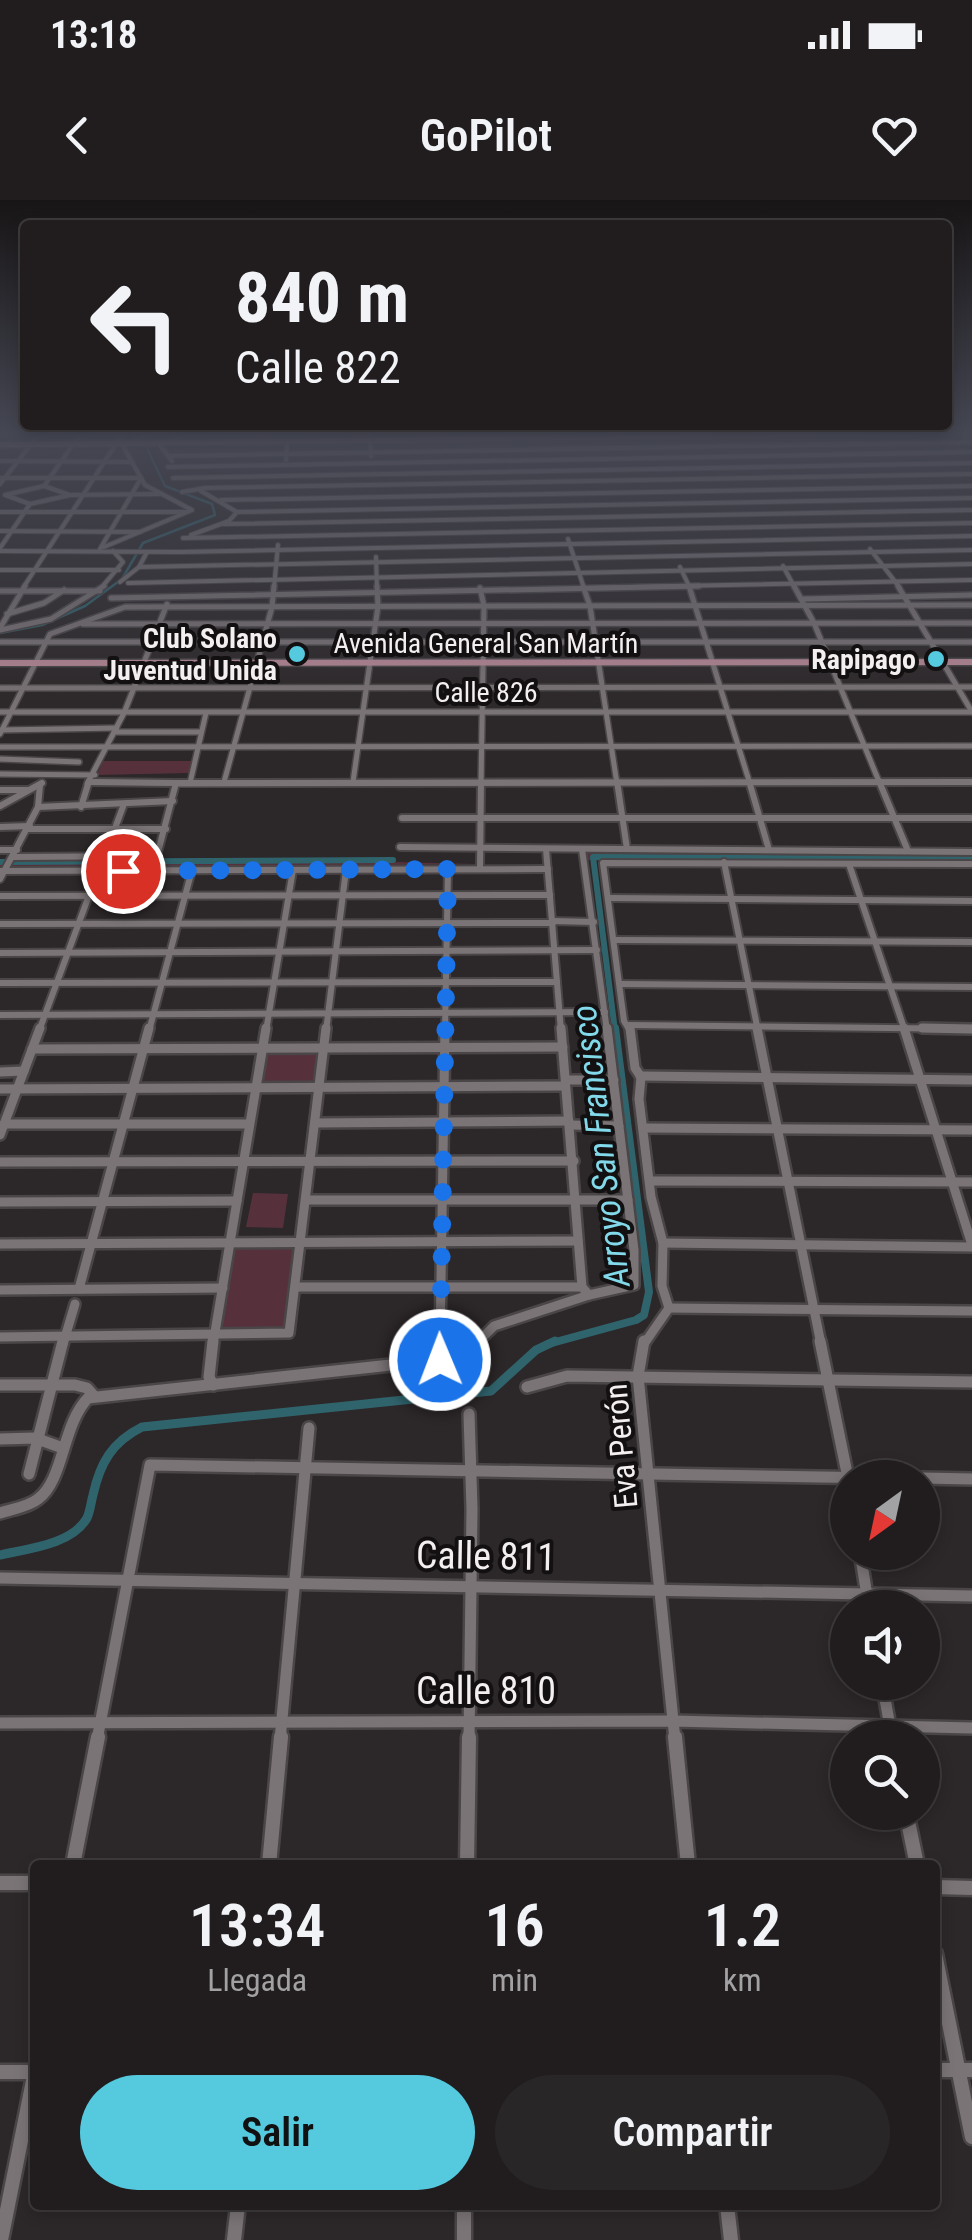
<!DOCTYPE html>
<html lang="es">
<head>
<meta charset="utf-8">
<style>
	body { margin:0; font-family:"Roboto Condensed",sans-serif; background:#292627; color:#f1f3f6; height:100vh; display:flex; flex-direction:column; font-size:38px; white-space:nowrap }
	* { box-sizing:border-box; margin:0 }
	p { font-size:32px; color:#a2a2a4 }
	.icon { flex:none; width:55px; height:55px; fill:none; stroke:currentColor; stroke-width:2; stroke-linecap:round; stroke-linejoin:round }
	.map { position:relative; flex:1; overflow:hidden }
	.sheet { position:absolute; left:30px; top:1660px; width:910px; height:350px; display:flex; flex-direction:column; background:#211d1e; border-radius:10px; box-shadow:0 5px 15px #0003,0 0 0 2px #3e3b3c }
	.sheet>* { flex:none }
	.hud { position:absolute; left:20px; top:20px; width:932px; height:210px; border-radius:10px; box-shadow:0 5px 15px #0003,0 0 0 2px #3e3b3c; background:#211d1e; color:#f1f3f6; overflow:hidden }
	.needle { width:65px; rotate:213deg }
	.tools { position:absolute; left:830px; top:1260px; display:grid; gap:20px }
	.tools a { display:grid; place-items:center; width:110px; height:110px; border-radius:50%; background:#211d1e; box-shadow:0 5px 15px #0003,0 0 0 2px #3e3b3c; font-size:50px }
	.pin { position:absolute; display:grid; place-items:center; width:85px; height:85px; color:#fff; margin:-42px; border:5px solid #fff; border-radius:50%; box-shadow:0 2px 10px #0007 }
	.me { position:absolute; width:110px; margin:-55px; rotate:359deg; stroke-linejoin:round; filter:drop-shadow(0 0 8px #0008) }
	.turn { display:flex; align-items:center; gap:35px; height:210px; padding:0 50px; font-size:45px }
	.turn .icon { width:130px; height:130px; stroke-width:2.5 }
	.turn b { display:block; font-size:70px; line-height:85px }
	.eta { display:flex; justify-content:space-evenly; align-items:center; height:170px; text-align:center }
	.eta b { font-size:60px; font-weight:600; line-height:70px }
	.cta { display:flex; gap:20px; margin-top:auto; padding:20px 50px }
	.cta a { flex:1; height:115px; border-radius:60px; background:#55cadf; color:#111; font-size:40px; font-weight:600; line-height:115px; text-align:center }
	.cta a+a { background:#292627; color:#f1f3f6 }
	.status { display:flex; justify-content:space-between; align-items:center; height:70px; padding:0 50px; background:#211d1e; direction:ltr }
	.status svg { height:28px; fill:currentColor }
	header { display:flex; justify-content:space-between; align-items:center; height:130px; padding:0 50px; background:#211d1e; font-size:45px; font-weight:600 }
	.map>svg:first-child { display:block }
</style>
</head>
<body>
<div class="status"><b>13:18</b><svg viewBox="0 0 49 12"><path d="M0 12V9h3v3zM5 12V6h3v6zM10 12V3h3v9zM15 12V0h3v12zM26 1h20v11H26zM47 4h2v5h-2z"/></svg></div>
<header><svg class="icon" aria-label="back" viewBox="0 0 24 24"><path d="M15 5l-7 7 7 7"/></svg>GoPilot<svg class="icon" aria-label="heart" viewBox="0 0 24 24"><path d="M12 20l-8-8c-3-5 5-10 8-4 3-6 11-1 8 4z"/></svg></header>
<div class="map">
<svg width="972" height="2040" viewBox="0 0 972 2040">
	<rect width="100%" height="100%" fill="#2c2728"/>
	<g fill="#56313c">
		<path d="M103,561H193L190,573L97,575Z"/>
		<path d="M586,652L972,654V664L587,660Z"/>
		<path d="M394,662L477,664L0,669V664Z"/>
		<path d="M268,850H321L318,883H263Z"/>
		<path d="M253,993L288,994L283,1028L246,1027Z"/>
		<path d="M236,1046H296L284,1131H221Z"/>
	</g>
	<g fill="none" stroke-linecap="round" stroke-linejoin="round">
		<g stroke="#30646d" stroke-width="2.5">
			<path d="M157,240L179,233"/>
			<path d="M0,433L42,425L85,406L122,379L143,343L215,315L212,304L165,286L146,246"/>
		</g>
		<g stroke="#30646d" stroke-width="6">
			<path d="M0,662L393,660"/>
			<path d="M615,831L593,657L972,659"/>
		</g>
		<path stroke="#30646d" stroke-width="8" d="M548,1144L636,1120L644,1115L649,1092L615,828"/>
		<path stroke="#30646d" stroke-width="9" d="M0,1355C26,1349 72,1345 87,1318C90,1312 91,1302 93,1295C100,1263 112,1242 142,1227L491,1191L536,1150L555,1141"/>
		<g stroke="#4a4647" stroke-width="6">
			<g id="minor-far5">
				<path d="M370,233L371,256"/>
				<path d="M168,256L972,242"/>
				<path d="M286,260L288,233"/>
				<path d="M0,261L131,262"/>
				<path d="M172,261L160,245L186,235L299,233"/>
				<path d="M168,267L972,252"/>
				<path d="M0,278H139"/>
				<path d="M173,278L972,263"/>
				<path d="M0,284L40,233"/>
				<path d="M182,292L205,288L972,274"/>
				<path d="M70,295L159,294"/>
				<path d="M221,300L972,286"/>
				<path d="M30,304L5,295L44,286L81,233"/>
				<path d="M0,312H186"/>
				<path d="M237,312L972,298"/>
				<path d="M224,324L972,310"/>
				<path d="M0,331L140,332"/>
				<path d="M191,335L229,321L237,312L201,291"/>
				<path d="M183,338L972,323"/>
				<path d="M568,339L584,388"/>
				<path d="M104,347L192,310L145,285L123,246L152,233"/>
				<path d="M0,348L30,304L70,295L44,286"/>
				<path d="M100,349L140,280"/>
				<path d="M870,349L900,388"/>
				<path d="M0,351L180,352L972,336"/>
				<path d="M376,357L377,388"/>
				<path d="M783,366L795,388"/>
				<path d="M139,367L972,350"/>
				<path d="M680,367L690,388"/>
				<path d="M0,370H119"/>
				<path d="M120,382L139,367L147,352"/>
				<path d="M128,383L972,364"/>
				<path d="M23,388L123,233"/>
				<path d="M101,388L123,362L113,351"/>
				<path d="M274,388L278,345"/>
				<path d="M579,388L972,380"/>
			</g>
		</g>
		<g stroke="#4a4647" stroke-width="8">
			<g id="minor-far4">
				<path d="M583,386L590,406L617,584"/>
				<path d="M689,386L750,584"/>
				<path d="M794,386L814,423L880,584"/>
				<path d="M898,386L972,512"/>
				<path d="M480,388L484,406L481,584"/>
				<path d="M0,391H100"/>
				<path d="M111,398L699,386"/>
				<path d="M803,399L972,395"/>
				<path d="M7,414L44,403L64,390"/>
				<path d="M83,424L972,423"/>
				<path d="M0,428L25,386"/>
				<path d="M0,430L51,419L104,386"/>
				<path d="M0,442H972"/>
				<path d="M0,488L972,487"/>
				<path d="M0,512H972"/>
				<path d="M0,530L117,528"/>
				<path d="M114,532H200"/>
				<path d="M0,534L50,434L125,407L972,405"/>
				<path d="M0,547L972,546"/>
				<path d="M0,559L79,562"/>
				<path d="M0,574L95,575"/>
				<path d="M89,582L176,583"/>
				<path d="M224,582L272,407L274,386"/>
				<path d="M353,582L378,406L377,386"/>
				<path d="M190,583L206,513"/>
				<path d="M87,584L124,513L167,404"/>
				<path d="M176,584L972,582"/>
			</g>
		</g>
		<g stroke="#4a4647" stroke-width="10">
			<g id="minor-far3">
				<path d="M617,581L627,649"/>
				<path d="M749,581L769,650"/>
				<path d="M879,581L908,651"/>
				<path d="M89,582L176,583"/>
				<path d="M0,590H27"/>
				<path d="M0,606L42,583"/>
				<path d="M38,607L173,601"/>
				<path d="M81,607L89,581"/>
				<path d="M402,618H972"/>
				<path d="M0,627L30,626"/>
				<path d="M28,629H166"/>
				<path d="M400,647L972,652"/>
				<path d="M546,649L561,831"/>
				<path d="M582,649L607,831"/>
				<path d="M0,650H17"/>
				<path d="M13,657L157,656L176,583L972,582"/>
				<path d="M104,658L124,604"/>
				<path d="M724,662L758,831"/>
				<path d="M849,664L905,831"/>
				<path d="M480,669L481,581"/>
				<path d="M0,671L548,669"/>
				<path d="M0,679L38,607L40,585"/>
				<path d="M0,696L550,695"/>
				<path d="M608,698L972,701"/>
				<path d="M552,721L594,722"/>
				<path d="M0,724L553,723"/>
				<path d="M614,740L972,742"/>
				<path d="M0,753L597,750"/>
				<path d="M0,783L557,782"/>
				<path d="M620,784L972,787"/>
				<path d="M0,815L605,812"/>
				<path d="M629,825L972,829"/>
				<path d="M39,831L98,671"/>
				<path d="M149,831L192,670"/>
				<path d="M266,831L293,670"/>
				<path d="M326,831L346,670"/>
				<path d="M445,831L448,669"/>
				<path d="M630,831L624,821L603,663L972,664"/>
			</g>
		</g>
		<g stroke="#4a4647" stroke-width="14">
			<g id="minor-far2">
				<path d="M561,828L582,1087L589,1095"/>
				<path d="M630,828L635,868L641,877L639,899L651,997L663,1043L662,1086L669,1108L644,1144"/>
				<path d="M757,828L821,1144"/>
				<path d="M904,828L972,1045"/>
				<path d="M922,828L972,829"/>
				<path d="M32,849L563,847"/>
				<path d="M0,872L24,871"/>
				<path d="M640,876L972,880"/>
				<path d="M566,880H614"/>
				<path d="M0,889L565,886"/>
				<path d="M315,923L569,921"/>
				<path d="M4,924H249"/>
				<path d="M570,925L619,926"/>
				<path d="M644,928L972,930"/>
				<path d="M0,935L40,828"/>
				<path d="M0,962L574,961"/>
				<path d="M652,981L972,982"/>
				<path d="M306,1000H628"/>
				<path d="M0,1002L237,1001"/>
				<path d="M663,1043L972,1047"/>
				<path d="M0,1044L578,1041"/>
				<path d="M296,1087H582"/>
				<path d="M79,1089L149,828"/>
				<path d="M0,1090L223,1088"/>
				<path d="M669,1108L972,1111"/>
				<path d="M0,1137L289,1133L326,828"/>
				<path d="M63,1144L75,1104"/>
				<path d="M213,1144L266,828"/>
				<path d="M440,1144L445,828"/>
				<path d="M476,1144L494,1126L589,1095L634,1085V1050L607,828"/>
			</g>
		</g>
		<g stroke="#4a4647" stroke-width="16">
			<g id="minor-far1">
				<path d="M644,1141L638,1176L675,1540"/>
				<path d="M820,1141L848,1278"/>
				<path d="M440,1160V1141"/>
				<path d="M0,1185H75L87,1188L94,1196"/>
				<path d="M213,1185L209,1177L213,1141"/>
				<path d="M527,1187L567,1176L972,1182"/>
				<path d="M0,1239L35,1238L60,1247"/>
				<path d="M29,1274L63,1141"/>
				<path d="M922,1278L972,1279"/>
				<path d="M0,1313C12,1309 28,1307 38,1299C64,1280 62,1225 88,1198L455,1158L465,1155L479,1141"/>
				<path d="M860,1352L869,1408"/>
				<path d="M0,1378L972,1396"/>
				<path d="M882,1482L892,1538"/>
				<path d="M0,1523L673,1521L972,1528"/>
				<path d="M97,1540L150,1265L880,1278"/>
				<path d="M280,1540L309,1228"/>
				<path d="M469,1540L472,1309L469,1214"/>
			</g>
		</g>
		<g stroke="#4a4647" stroke-width="19">
			<g id="minor">
				<path d="M675,1537L688,1665"/>
				<path d="M906,1612L917,1665"/>
				<path d="M73,1665L98,1537"/>
				<path d="M269,1665L281,1537"/>
				<path d="M467,1665L469,1537"/>
				<path d="M0,1683H35"/>
				<path d="M935,1687L972,1688"/>
				<path d="M935,1754L972,1937"/>
				<path d="M935,1870H972"/>
				<path d="M0,1872H35"/>
				<path d="M464,2005V2040"/>
				<path d="M727,2005L731,2040"/>
				<path d="M1,2040L35,1871"/>
				<path d="M234,2040L238,2005"/>
			</g>
		</g>
		<g stroke="#4a4647" stroke-width="8">
			<path id="major-far1" d="M0,245L910,233"/>
		</g>
		<g stroke="#4a4647" stroke-width="9">
			<path id="major" d="M0,463L972,462"/>
		</g>
		<use href="#minor-far5" stroke="#7b7476" stroke-width="4"/>
		<use href="#minor-far4" stroke="#7b7476" stroke-width="5"/>
		<use href="#minor-far3" stroke="#7b7476" stroke-width="6"/>
		<use href="#minor-far2" stroke="#7b7476" stroke-width="9"/>
		<use href="#minor-far1" stroke="#7b7476" stroke-width="11"/>
		<use href="#minor" stroke="#7b7476" stroke-width="14"/>
		<use href="#major-far1" stroke="#ba8a98" stroke-width="5"/>
		<use href="#major" stroke="#ba8a98" stroke-width="6"/>
	</g>
	<linearGradient id="sky" x2="0" y2="1"><stop stop-color="#181516"/><stop offset="0.45" stop-color="#454753"/><stop offset="1" stop-color="#454753" stop-opacity="0"/></linearGradient>
	<rect width="972" height="518" fill="url(#sky)"/>
	<g fill="none" stroke-linecap="round" stroke-linejoin="round">
		<path stroke="#1a73e8" stroke-width="18" stroke-dasharray="0 32.4" d="M123,671L448,669L440,1160"/>
	</g>
	<g fill="#55cadf" stroke="#131011" stroke-width="4">
		<circle cx="297" cy="454" r="10"/>
		<circle cx="936" cy="459" r="10"/>
	</g>
	<g text-anchor="middle" dominant-baseline="central" stroke-width="8" stroke-linejoin="round" paint-order="stroke">
		<g font-size="28" font-weight="bold" fill="#f3eff0" stroke="#131011" text-anchor="end">
			<text x="277" y="438">Club Solano<tspan x="277" dy="32">Juventud Unida</tspan></text>
			<text x="916" y="459">Rapipago</text>
		</g>
		<g font-size="28" fill="#f3eff0" stroke="#131011">
			<text x="486" y="443">Avenida General San Martín</text>
			<text x="486" y="492">Calle 826</text>
		</g>
		<g font-size="32" fill="#f3eff0" stroke="#131011">
			<text transform="translate(621 1246) rotate(-95)">Eva Perón</text>
		</g>
		<g font-size="35" font-style="italic" fill="#82d9ea" stroke="#131011">
			<text transform="translate(601 946) rotate(-97)">Arroyo San Francisco</text>
		</g>
		<g font-size="38" fill="#f3eff0" stroke="#131011">
			<text transform="translate(486 1356) rotate(1)">Calle 811</text>
			<text x="486" y="1491">Calle 810</text>
		</g>
	</g>
</svg>
<div class="tools">
<a><svg class="needle" viewBox="-14 -14 28 28"><path d="M0-13l5 13h-10z" fill="#e53935"/><path d="M0 13l5-13h-10z" fill="#a2a2a4"/></svg></a>
<a><svg class="icon" aria-label="sound" viewBox="0 0 24 24"><path d="M4 9h4l5-4v14l-5-4H4zM17 9q2 3 0 6"/></svg></a>
<a><svg class="icon" aria-label="search" viewBox="0 0 24 24"><circle cx="10" cy="10" r="6"/><path d="M15 15l6 6"/></svg></a>
</div>
<div class="pin" style="left:123px;top:671px;background:#d93025"><svg class="icon" aria-label="arrive" viewBox="0 0 24 24"><path d="M6 21V4h12l-3 4 3 4H6"/></svg></div>
<svg class="me" style="left:440px;top:1160px" viewBox="-20 -20 40 40"><circle r="17" fill="#1a73e8" stroke="#fff" stroke-width="3"/><path d="M0-11L8 9 0 5-8 9z" fill="#fff"/></svg>
<div class="hud">
<div class="turn"><svg class="icon" aria-label="left" viewBox="0 0 24 24"><path d="M17 20v-9H6M10 6l-5 5 5 5"/></svg><div><b>840 m</b>Calle 822</div></div>
</div>
<section class="sheet">
<div class="eta">
<div><b>13:34</b><p>Llegada</p></div>
<div><b>16</b><p>min</p></div>
<div><b>1.2</b><p>km</p></div>
</div>
<div class="cta"><a>Salir</a><a>Compartir</a></div>
</section>
</div>
</body>
</html>
